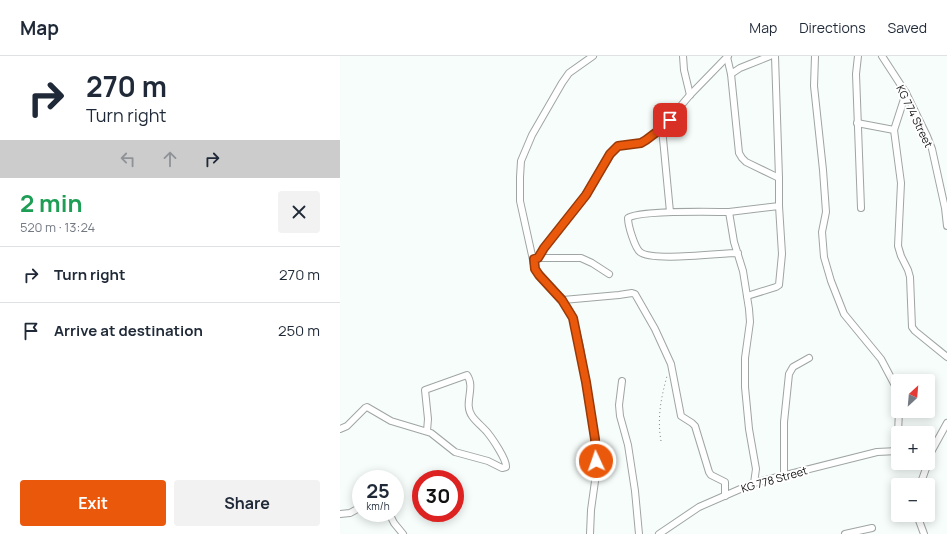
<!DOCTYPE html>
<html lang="en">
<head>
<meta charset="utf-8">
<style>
	body { margin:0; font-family:Manrope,sans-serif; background:#f2f2f3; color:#1f2937; height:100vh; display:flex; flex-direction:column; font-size:15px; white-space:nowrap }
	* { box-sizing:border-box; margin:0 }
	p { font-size:13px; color:#747a83 }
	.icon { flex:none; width:22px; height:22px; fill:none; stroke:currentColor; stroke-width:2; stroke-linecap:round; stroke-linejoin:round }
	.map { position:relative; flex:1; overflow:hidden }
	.sheet { display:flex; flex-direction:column; background:#fff; width:340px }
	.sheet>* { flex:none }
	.guide { background:#fff; color:#1f2937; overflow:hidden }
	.needle { width:26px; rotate:26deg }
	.tools { position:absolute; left:551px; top:318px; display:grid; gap:8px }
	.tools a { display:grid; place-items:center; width:44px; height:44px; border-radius:4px; background:#fff; box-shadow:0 2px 10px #0003; font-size:20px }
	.speed { position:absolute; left:12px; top:414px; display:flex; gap:8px; font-size:20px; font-weight:700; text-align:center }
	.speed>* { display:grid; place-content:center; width:52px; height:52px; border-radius:50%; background:#fff; box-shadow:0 2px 10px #0003; line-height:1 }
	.speed small { font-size:10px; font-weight:400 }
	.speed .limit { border:6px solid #d22; background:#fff; color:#111 }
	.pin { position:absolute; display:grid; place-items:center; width:34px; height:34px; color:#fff; margin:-17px; border-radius:8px; box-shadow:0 2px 6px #0006 }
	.me { position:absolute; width:44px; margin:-22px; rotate:357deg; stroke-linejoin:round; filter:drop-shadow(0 0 3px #0008) }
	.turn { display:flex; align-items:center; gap:14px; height:84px; padding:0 20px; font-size:18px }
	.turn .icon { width:52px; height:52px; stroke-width:2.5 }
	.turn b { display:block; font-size:28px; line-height:34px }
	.lanes { display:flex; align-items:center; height:38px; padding:0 20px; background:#0003; justify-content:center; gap:20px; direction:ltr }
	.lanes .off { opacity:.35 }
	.round { display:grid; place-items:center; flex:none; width:42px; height:42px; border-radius:4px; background:#f2f2f3 }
	.summary { display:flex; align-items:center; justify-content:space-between; height:68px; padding:0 20px }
	h1 { font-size:24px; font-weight:700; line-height:30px; color:#1e9e55 }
	.button { display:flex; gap:8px; margin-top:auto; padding:8px 20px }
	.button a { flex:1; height:46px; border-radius:4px; background:#ea580c; color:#fff; font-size:16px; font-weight:700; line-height:46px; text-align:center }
	.button a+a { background:#f2f2f3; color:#1f2937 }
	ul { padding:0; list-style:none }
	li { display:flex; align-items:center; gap:12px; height:56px; padding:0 20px; border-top:1px solid #e0e1e3 }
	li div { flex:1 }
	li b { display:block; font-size:15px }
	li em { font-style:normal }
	header { display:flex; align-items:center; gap:24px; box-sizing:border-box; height:56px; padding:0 20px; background:#fff; border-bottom:1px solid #e0e1e3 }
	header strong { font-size:19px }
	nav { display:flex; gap:22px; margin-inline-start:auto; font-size:14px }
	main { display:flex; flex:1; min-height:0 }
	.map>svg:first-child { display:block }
</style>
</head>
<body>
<header>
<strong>Map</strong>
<nav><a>Map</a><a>Directions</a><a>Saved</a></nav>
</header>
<main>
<section class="sheet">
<div class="guide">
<div class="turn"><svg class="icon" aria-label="right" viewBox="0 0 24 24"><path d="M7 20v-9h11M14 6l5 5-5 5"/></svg><div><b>270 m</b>Turn right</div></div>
<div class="lanes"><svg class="icon off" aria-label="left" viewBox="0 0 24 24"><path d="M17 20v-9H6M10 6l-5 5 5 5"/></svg><svg class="icon off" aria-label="ahead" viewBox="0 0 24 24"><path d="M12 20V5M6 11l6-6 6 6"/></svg><svg class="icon" aria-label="right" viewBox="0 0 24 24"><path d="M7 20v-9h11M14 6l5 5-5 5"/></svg></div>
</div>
<div class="summary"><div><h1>2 min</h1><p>520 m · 13:24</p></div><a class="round"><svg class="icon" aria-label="close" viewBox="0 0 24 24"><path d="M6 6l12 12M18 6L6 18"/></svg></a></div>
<ul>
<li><svg class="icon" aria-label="right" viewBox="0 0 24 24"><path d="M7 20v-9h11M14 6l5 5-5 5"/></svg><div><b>Turn right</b></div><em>270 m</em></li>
<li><svg class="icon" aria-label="arrive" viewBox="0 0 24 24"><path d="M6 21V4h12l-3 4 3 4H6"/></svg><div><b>Arrive at destination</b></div><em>250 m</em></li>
</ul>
<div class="button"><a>Exit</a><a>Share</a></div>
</section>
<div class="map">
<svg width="607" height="478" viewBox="0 0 607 478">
	<rect width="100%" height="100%" fill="#f6fdfb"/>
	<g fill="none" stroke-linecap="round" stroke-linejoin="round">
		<g stroke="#9fa5a3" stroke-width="8">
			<g id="minor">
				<path d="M343,0L344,14L350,39"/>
				<path d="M435,0L439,122"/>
				<path d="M475,0L474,30L483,114L486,156L482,176L484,201L491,225L504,258L541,303L558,335"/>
				<path d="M518,0L516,18L521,152"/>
				<path d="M542,0L566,37L587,80L592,93L605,152L607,170"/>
				<path d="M387,1L391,18L399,97L402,102L406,106L439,122V150L389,156"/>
				<path d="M391,18L400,12L430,0"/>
				<path d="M517,67L554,74L561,127L558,190L561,200L568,214L570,221L572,271L575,275L607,301"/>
				<path d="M554,74L566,37"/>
				<path d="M330,156L322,72L350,39L388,0"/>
				<path d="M398,197C380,197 312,206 300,196C295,192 288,170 288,162C299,154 372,156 389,156L394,186L403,215L409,253L410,266L405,302V331L409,373L416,413L414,427"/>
				<path d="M195,202H241L252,207L269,218"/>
				<path d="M198,202L204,192L246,139L271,98L279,90L301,87L306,84L322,72"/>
				<path d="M407,240L436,231L439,229L442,198L439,150"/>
				<path d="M223,244L279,239L292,237L295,238L315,273L331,308L341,360L352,367L355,370L369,416L371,419L385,426V440"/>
				<path d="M282,325L279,349L280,360L288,389L295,435L299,478"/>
				<path d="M0,373L7,370L25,352L27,351L51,365L91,377L115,396L148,405L162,412L166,411C167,404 152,382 147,376C143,371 136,366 132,360C123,347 136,332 127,319L85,334L88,363L87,375"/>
				<path d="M558,377L559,355"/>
				<path d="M558,395V382"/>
				<path d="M588,406L591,396L607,367"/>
				<path d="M444,418V366L449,318L453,311L469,302"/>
				<path d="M580,429L588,407"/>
				<path d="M49,457L54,467L63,478"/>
				<path d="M0,458L10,457L21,451"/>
				<path d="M577,459L584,478"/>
				<path d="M250,478L251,454L256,418L255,383L240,291L233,262L229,255L223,244L199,219L195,213L180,145V121L181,105L192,79L222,27L229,17L253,0"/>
				<path d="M319,478L359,451L414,427L537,396L558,395"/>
				<path d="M505,478L532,472"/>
			</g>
		</g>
		<path stroke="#808483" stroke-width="1" stroke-dasharray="1 3" stroke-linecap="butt" d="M321,385C317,362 321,342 327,320"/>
		<use href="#minor" stroke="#fff" stroke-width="6"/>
	</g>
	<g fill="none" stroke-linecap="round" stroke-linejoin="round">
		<g stroke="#983908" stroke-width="10">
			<path id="route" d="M256,405L255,383L246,326L233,262L222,244L199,219L195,213L194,203L198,202L204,192L246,139L270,98L278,90L301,87L306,84L322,72L330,64"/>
		</g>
		<use href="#route" stroke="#ea580c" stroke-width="7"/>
	</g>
	<g text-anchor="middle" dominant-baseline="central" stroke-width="4" stroke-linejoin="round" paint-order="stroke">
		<g font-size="11" fill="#101211" stroke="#fff">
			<text transform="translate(575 60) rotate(64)">KG 774 Street</text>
			<text transform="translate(434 423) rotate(-16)">KG 778 Street</text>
		</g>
	</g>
</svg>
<div class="tools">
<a><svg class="needle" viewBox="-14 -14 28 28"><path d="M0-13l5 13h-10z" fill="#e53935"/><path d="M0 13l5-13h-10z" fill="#747a83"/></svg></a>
<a>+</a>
<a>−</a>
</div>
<div class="speed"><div>25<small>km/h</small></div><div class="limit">30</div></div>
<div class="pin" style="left:330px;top:64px;background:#d93025"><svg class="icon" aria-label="arrive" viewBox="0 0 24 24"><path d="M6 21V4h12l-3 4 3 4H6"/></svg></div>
<svg class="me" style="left:256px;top:405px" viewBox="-20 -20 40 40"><circle r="17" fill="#ea580c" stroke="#fff" stroke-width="3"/><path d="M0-11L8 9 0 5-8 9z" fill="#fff"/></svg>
</div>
</main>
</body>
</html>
